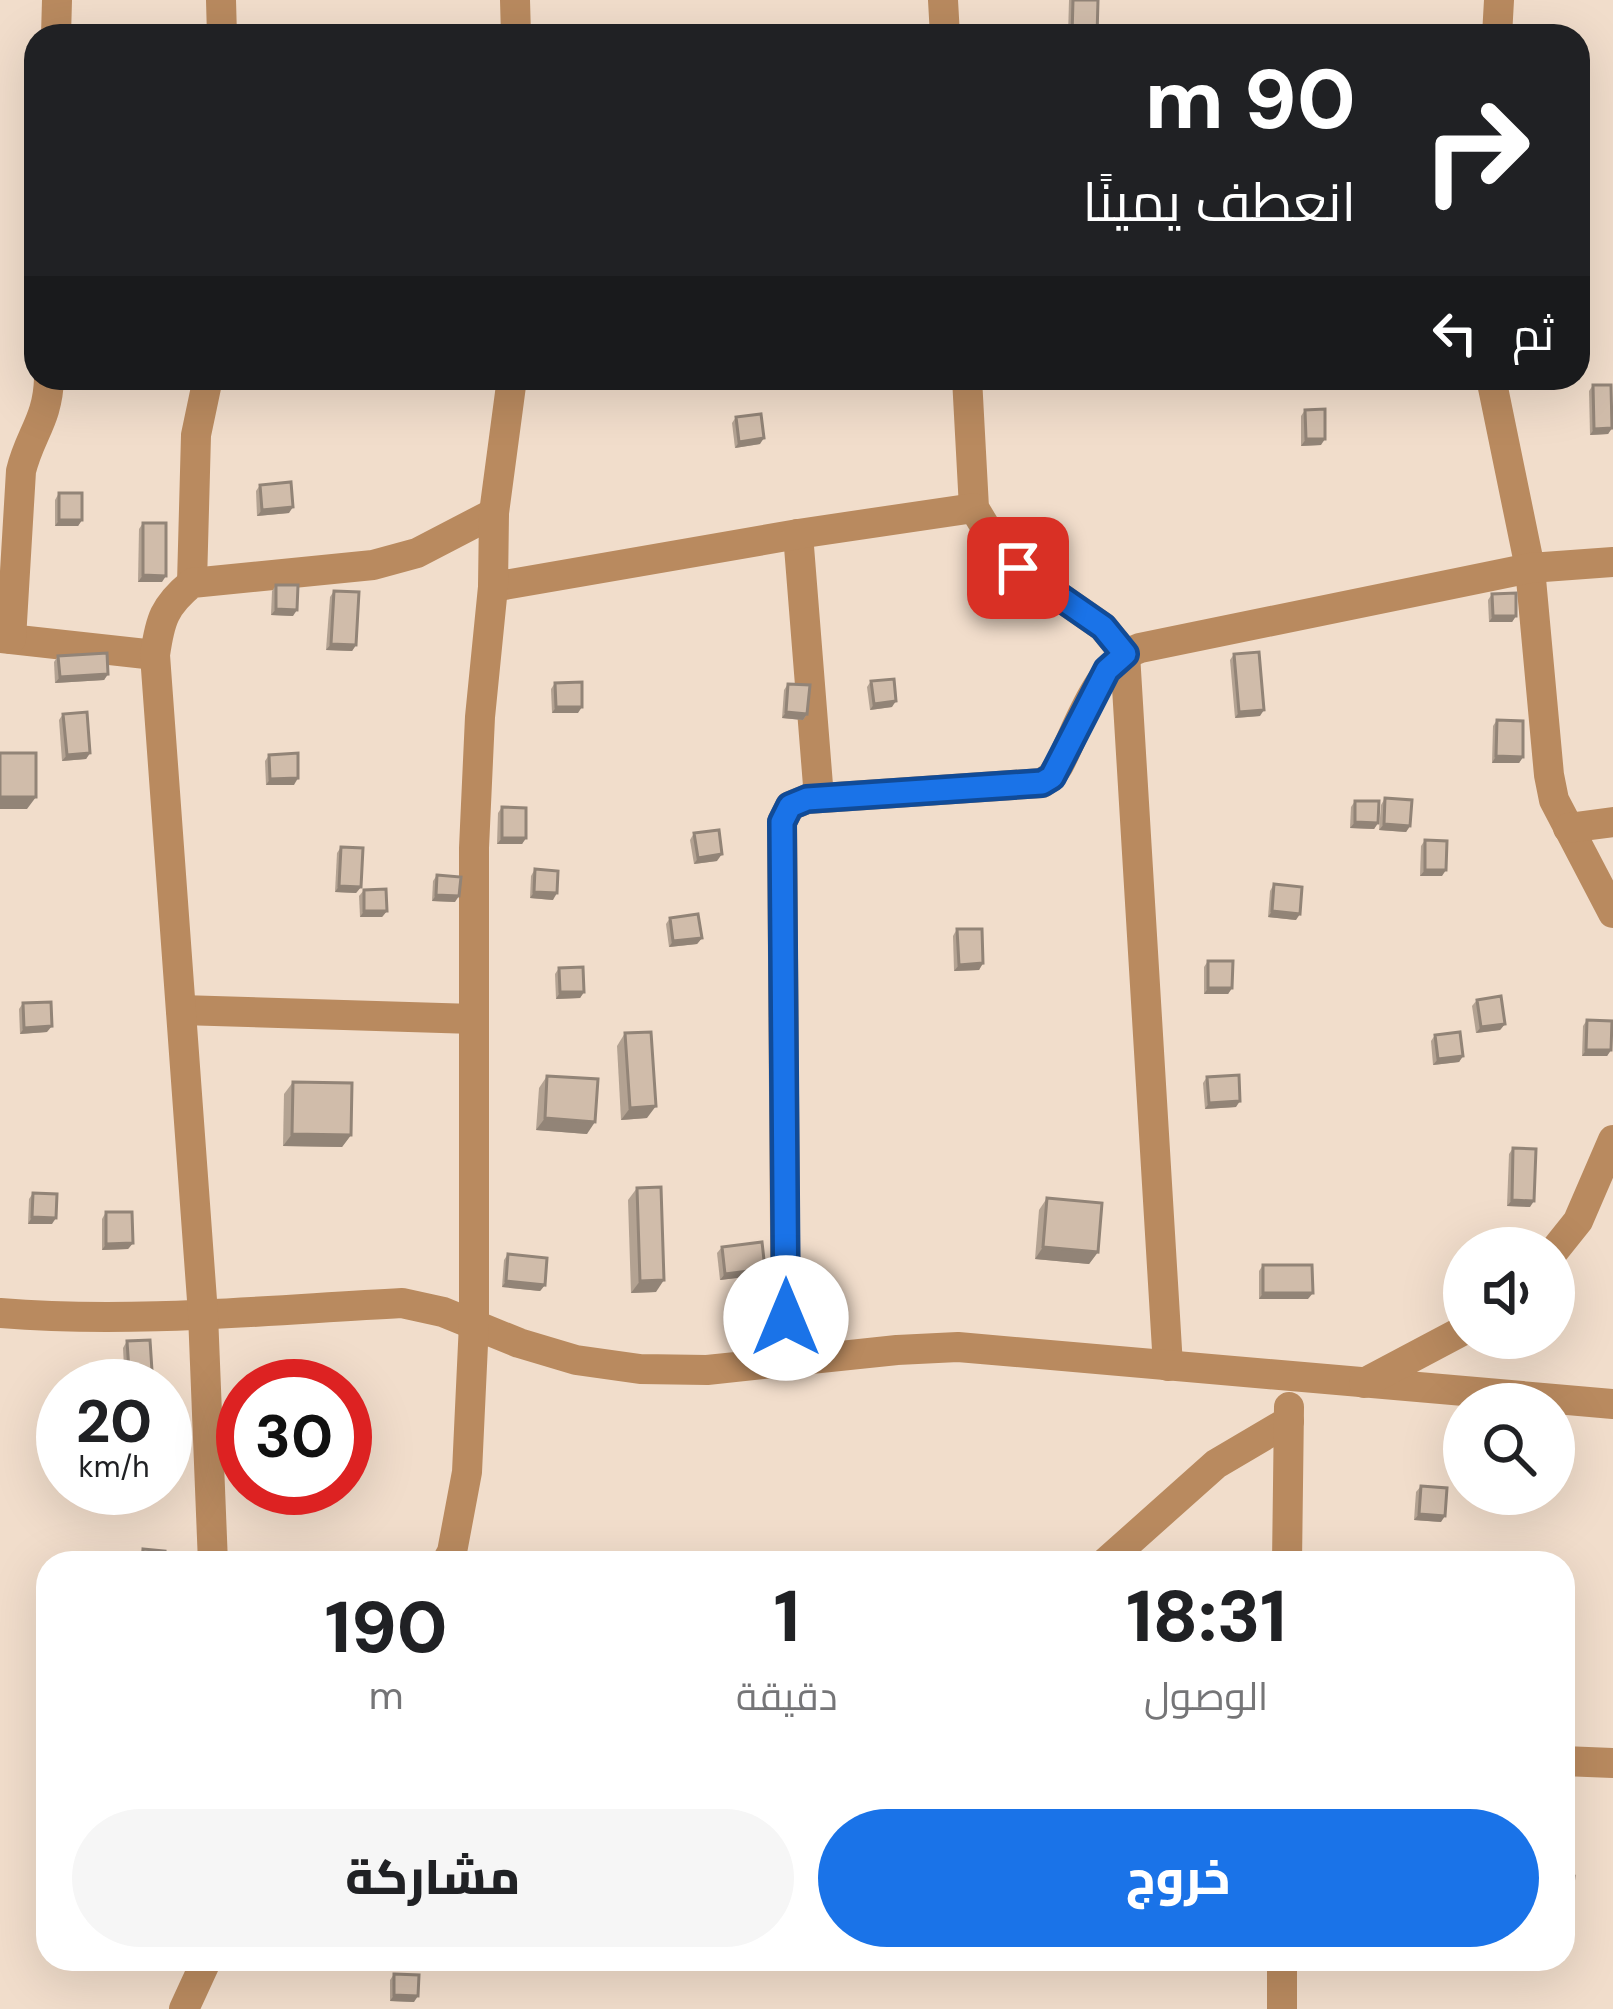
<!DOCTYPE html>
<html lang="ar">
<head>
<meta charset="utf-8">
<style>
	body { margin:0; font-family:"DM Sans",Cairo,sans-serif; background:#f6f6f6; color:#202124; direction:rtl; height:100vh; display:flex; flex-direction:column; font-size:45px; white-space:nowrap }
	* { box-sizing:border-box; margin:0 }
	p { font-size:39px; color:#757577 }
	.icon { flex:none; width:66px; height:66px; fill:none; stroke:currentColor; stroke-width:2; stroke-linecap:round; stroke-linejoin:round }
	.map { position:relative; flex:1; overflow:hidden; direction:ltr }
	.side { position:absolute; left:36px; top:1551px; width:1539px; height:420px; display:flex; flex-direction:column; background:#fff; border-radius:36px; box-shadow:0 12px 48px #0002; direction:rtl }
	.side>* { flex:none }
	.guide { position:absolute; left:24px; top:24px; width:1566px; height:366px; border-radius:36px; box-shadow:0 12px 48px #0002; direction:rtl; background:#202124; color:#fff; overflow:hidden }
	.tools { position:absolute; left:1443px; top:1227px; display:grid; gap:24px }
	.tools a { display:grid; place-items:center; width:132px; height:132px; border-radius:50%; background:#fff; box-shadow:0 12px 48px #0002; font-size:60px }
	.speed { position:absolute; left:36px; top:1359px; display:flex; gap:24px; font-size:60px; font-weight:700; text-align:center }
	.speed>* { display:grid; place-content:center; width:156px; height:156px; border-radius:50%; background:#fff; box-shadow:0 12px 48px #0002; line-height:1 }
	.speed small { font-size:30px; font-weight:400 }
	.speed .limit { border:18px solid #d22; background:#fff; color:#111 }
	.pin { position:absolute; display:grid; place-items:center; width:102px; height:102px; color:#fff; margin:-51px; border-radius:24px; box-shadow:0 6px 18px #0006 }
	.me { position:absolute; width:132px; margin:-66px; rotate:0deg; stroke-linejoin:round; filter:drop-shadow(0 0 9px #0008) }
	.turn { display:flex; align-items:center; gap:42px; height:252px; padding:0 36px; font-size:54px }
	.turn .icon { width:156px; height:156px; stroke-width:2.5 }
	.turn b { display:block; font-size:84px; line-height:102px }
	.then { display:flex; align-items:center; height:114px; padding:0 36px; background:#0003; gap:24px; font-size:45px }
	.eta { display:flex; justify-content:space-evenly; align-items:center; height:204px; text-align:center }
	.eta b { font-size:72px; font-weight:800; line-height:84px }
	.action { display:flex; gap:24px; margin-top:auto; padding:24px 36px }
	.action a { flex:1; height:138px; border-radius:72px; background:#1a73e8; color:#fff; font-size:48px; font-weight:800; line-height:138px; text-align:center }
	.action a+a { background:#f6f6f6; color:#202124 }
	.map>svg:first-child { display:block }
</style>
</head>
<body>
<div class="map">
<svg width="1613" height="2009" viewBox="0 0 1613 2009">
	<rect width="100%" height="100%" fill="#f1ddcb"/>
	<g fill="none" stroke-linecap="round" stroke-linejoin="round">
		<g stroke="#b98a5f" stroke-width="30">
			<path d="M221,0L222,36"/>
			<path d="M515,0L516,36"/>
			<path d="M943,0L945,36"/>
			<path d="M56,36L57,0"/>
			<path d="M1497,36L1499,0"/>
			<path d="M967,378L974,508L989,533L1018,568L1103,627L1125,654L1168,1366"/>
			<path d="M1491,378L1530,568L1549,775L1554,800L1613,913"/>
			<path d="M798,534L819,798"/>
			<path d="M192,583L196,435L208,378"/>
			<path d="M493,587L798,534L974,508"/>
			<path d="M0,638L155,655"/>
			<path d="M11,639L21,471C30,434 48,420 49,378"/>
			<path d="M1568,828L1613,822"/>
			<path d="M181,1010L474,1019"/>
			<path d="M1554,1251L1578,1221L1613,1140"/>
			<path d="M0,1313C133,1324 268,1310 402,1303L443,1312L519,1343L576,1360L640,1369L707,1370L897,1350L958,1347L1613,1404"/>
			<path d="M786,1363L782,822L790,806L807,799L1042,783L1051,777L1059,765C1079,726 1098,663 1140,648L1530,568L1613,562"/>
			<path d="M1364,1383L1464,1330"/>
			<path d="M213,1563L203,1314L155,655C160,620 164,606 192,583L373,565L417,553L494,513"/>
			<path d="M446,1563L452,1552L467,1472L474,1323V848L480,717L493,587L494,513L512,378"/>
			<path d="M1105,1563L1216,1464L1289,1421"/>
			<path d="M1287,1563L1289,1407"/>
			<path d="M1563,1761L1613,1763"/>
			<path d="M184,2009L207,1959"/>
			<path d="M1282,2009V1959"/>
		</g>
	</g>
	<g fill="#b3a292">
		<path d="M1069,0H1098L1097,36H1068Z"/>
		<path d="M1593,385L1612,428L1608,434L1590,435L1589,391Z"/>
		<path d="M1305,410L1321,445L1301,446V416Z"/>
		<path d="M736,417L760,444L735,448L732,423Z"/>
		<path d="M260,485L289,513L257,516L256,491Z"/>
		<path d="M59,493L82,520L78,526H55V500Z"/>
		<path d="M143,523L162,582H138L139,529Z"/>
		<path d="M276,585L293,616L271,615L272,591Z"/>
		<path d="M334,591L356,645L352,651L326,650L330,597Z"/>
		<path d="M1492,594L1516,616L1512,622H1489L1488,600Z"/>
		<path d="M1234,654L1260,716L1235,718L1230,660Z"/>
		<path d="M58,656L108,674L104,680L55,683L54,662Z"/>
		<path d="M871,681L892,707L870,710L867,687Z"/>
		<path d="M555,683L578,713H552L551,689Z"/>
		<path d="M788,684L807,714L803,720L782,718L784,690Z"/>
		<path d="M63,714L90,753L86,759L62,761L59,720Z"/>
		<path d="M1497,720L1523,757L1519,763H1492L1493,726Z"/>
		<path d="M269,755L294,785H266L265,761Z"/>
		<path d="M1385,798L1410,826L1406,832L1379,830L1381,805Z"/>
		<path d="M1355,801L1378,823L1374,829L1350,828L1351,807Z"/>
		<path d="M502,807L526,838L522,844H497L498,813Z"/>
		<path d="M694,833L717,861L694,864L690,840Z"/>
		<path d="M1425,840L1442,876H1420L1421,846Z"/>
		<path d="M341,847L361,887L356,893L335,892L337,853Z"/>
		<path d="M535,869L553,900L530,898L531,876Z"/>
		<path d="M437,875L455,902L432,901L433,881Z"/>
		<path d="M1274,884L1296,920L1268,917L1270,891Z"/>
		<path d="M364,890L387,911L382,917H360L359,896Z"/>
		<path d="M670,918L702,938L697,944L669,947L666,924Z"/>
		<path d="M957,929L983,963L979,970L954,971L953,936Z"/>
		<path d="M1208,961L1232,988L1228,994H1204V967Z"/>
		<path d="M559,968L584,992L580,998L556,999L555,974Z"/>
		<path d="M1477,1000L1505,1024L1500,1030L1476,1033L1472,1006Z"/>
		<path d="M23,1003L47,1032L20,1034L19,1009Z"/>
		<path d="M1587,1020L1611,1050L1607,1056H1582L1583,1026Z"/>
		<path d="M625,1033L647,1118L621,1120L617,1046Z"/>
		<path d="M1435,1035L1463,1056L1459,1062L1433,1065L1431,1041Z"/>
		<path d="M547,1076L587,1134L536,1130L539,1088Z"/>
		<path d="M1207,1077L1236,1107L1205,1109L1203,1083Z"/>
		<path d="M293,1082L351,1135L342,1147L283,1146L284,1094Z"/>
		<path d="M1513,1148L1530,1207L1507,1206L1509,1154Z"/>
		<path d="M637,1188L656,1292L631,1293L628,1200Z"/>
		<path d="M33,1193L52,1224H28L29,1199Z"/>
		<path d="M1047,1198L1098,1252L1089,1264L1035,1259L1039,1210Z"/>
		<path d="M106,1212L133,1243L128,1249L102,1250V1219Z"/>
		<path d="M722,1247L765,1269L761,1275L720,1280L717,1253Z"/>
		<path d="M508,1254L545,1285L540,1291L502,1287L504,1260Z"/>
		<path d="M1263,1265L1308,1299H1259V1271Z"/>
		<path d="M127,1341L153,1386H125L123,1348Z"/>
		<path d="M1421,1486L1441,1522L1414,1520L1416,1492Z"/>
		<path d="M394,1974L414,2002L390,2001V1980Z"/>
	</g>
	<g fill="#928477">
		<path d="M866,378H890L886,383L865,381Z"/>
		<path d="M1133,378H1153L1129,385Z"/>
		<path d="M1612,428L1608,434L1590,435L1594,429Z"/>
		<path d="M764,438L760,444L735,448L739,442Z"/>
		<path d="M1306,439H1325L1321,445L1301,446Z"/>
		<path d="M293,507L289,513L257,516L262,510Z"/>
		<path d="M59,520H82L78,526H55Z"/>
		<path d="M143,575L166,576L162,582H138Z"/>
		<path d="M276,609L297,610L293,616L271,615Z"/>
		<path d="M1493,616H1516L1512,622H1489Z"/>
		<path d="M331,644L356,645L352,651L326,650Z"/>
		<path d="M108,674L104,680L55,683L60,677Z"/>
		<path d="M896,701L892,707L870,710L874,704Z"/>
		<path d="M556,707H582L578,713H552Z"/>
		<path d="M1264,710L1260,716L1235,718L1239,712Z"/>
		<path d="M786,712L807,714L803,720L782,718Z"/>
		<path d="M90,753L86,759L62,761L67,755Z"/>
		<path d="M1496,756L1523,757L1519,763H1492Z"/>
		<path d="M298,778L294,785H266L270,779Z"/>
		<path d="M0,797H36L27,809H0Z"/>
		<path d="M1355,822L1378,823L1374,829L1350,828Z"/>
		<path d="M1384,824L1410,826L1406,832L1379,830Z"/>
		<path d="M502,838H526L522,844H497Z"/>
		<path d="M722,854L717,861L694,864L698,858Z"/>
		<path d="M1425,870H1446L1442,876H1420Z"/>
		<path d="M339,886L361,887L356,893L335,892Z"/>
		<path d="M534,892L557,893L553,900L530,898Z"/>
		<path d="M436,895L459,896L455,902L432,901Z"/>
		<path d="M364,911H387L382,917H360Z"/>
		<path d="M1272,911L1300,914L1296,920L1268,917Z"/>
		<path d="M702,938L697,944L669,947L673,941Z"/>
		<path d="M983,963L979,970L954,971L959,965Z"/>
		<path d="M1208,988H1232L1228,994H1204Z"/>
		<path d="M560,992H584L580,998L556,999Z"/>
		<path d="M1505,1024L1500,1030L1476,1033L1481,1027Z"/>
		<path d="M52,1026L47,1032L20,1034L24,1028Z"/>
		<path d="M1586,1050H1611L1607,1056H1582Z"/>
		<path d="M1463,1056L1459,1062L1433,1065L1438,1059Z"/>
		<path d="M1240,1101L1236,1107L1205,1109L1209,1103Z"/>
		<path d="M656,1106L647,1118L621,1120L630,1108Z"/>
		<path d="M545,1118L595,1122L587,1134L536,1130Z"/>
		<path d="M292,1134L351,1135L342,1147L283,1146Z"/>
		<path d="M1512,1200L1534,1201L1530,1207L1507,1206Z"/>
		<path d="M32,1217L56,1218L52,1224H28Z"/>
		<path d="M133,1243L128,1249L102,1250L106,1244Z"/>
		<path d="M1043,1247L1098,1252L1089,1264L1035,1259Z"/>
		<path d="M765,1269L761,1275L720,1280L725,1274Z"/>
		<path d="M664,1280L656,1292L631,1293L640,1281Z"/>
		<path d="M506,1281L545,1285L540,1291L502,1287Z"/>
		<path d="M1263,1293H1313L1308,1299H1259Z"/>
		<path d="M1419,1514L1445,1516L1441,1522L1414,1520Z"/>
		<path d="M394,1995L418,1996L414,2002L390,2001Z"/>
	</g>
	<g fill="#d0bcaa" stroke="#928477" stroke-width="3">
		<path d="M1073,0H1098L1097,36H1072Z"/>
		<path d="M1593,385H1611L1612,428L1594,429Z"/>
		<path d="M1325,409V439H1306L1305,410Z"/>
		<path d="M761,414L764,438L739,442L736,417Z"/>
		<path d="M291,482L293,507L262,510L260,485Z"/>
		<rect x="59" y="493" width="23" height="27"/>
		<path d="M143,523H166V576L143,575Z"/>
		<path d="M276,585H298L297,610L276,609Z"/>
		<path d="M334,591L359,592L356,645L331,644Z"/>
		<path d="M1516,593V616H1493L1492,594Z"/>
		<path d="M1259,652L1264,710L1239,712L1234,654Z"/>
		<path d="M107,653L108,674L60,677L58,656Z"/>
		<path d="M894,679L896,701L874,704L871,681Z"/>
		<path d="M582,682V707H556L555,683Z"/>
		<path d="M788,684L810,685L807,714L786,712Z"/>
		<path d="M87,712L90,753L67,755L63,714Z"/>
		<path d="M1497,720L1523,721V757L1496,756Z"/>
		<rect x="0" y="753" width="36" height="44"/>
		<path d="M298,753V778L270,779L269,755Z"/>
		<path d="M1385,798L1412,800L1410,826L1384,824Z"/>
		<path d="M1355,801H1379L1378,823L1355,822Z"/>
		<path d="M502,807L526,808V838H502Z"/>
		<path d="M719,830L722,854L698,858L694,833Z"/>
		<path d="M1425,840L1447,841L1446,870H1425Z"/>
		<path d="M341,847L363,848L361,887L339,886Z"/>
		<path d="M535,869L558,871L557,893L534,892Z"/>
		<path d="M437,875L461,877L459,896L436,895Z"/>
		<path d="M1274,884L1302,887L1300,914L1272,911Z"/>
		<path d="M386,889L387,911H364V890Z"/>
		<path d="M698,914L702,938L673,941L670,918Z"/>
		<path d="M957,929H982L983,963L959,965Z"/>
		<path d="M1208,961H1233L1232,988H1208Z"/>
		<path d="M583,967L584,992H560L559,968Z"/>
		<path d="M1501,996L1505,1024L1481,1027L1477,1000Z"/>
		<path d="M51,1002L52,1026L24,1028L23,1003Z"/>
		<path d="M1587,1020L1612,1021L1611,1050H1586Z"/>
		<path d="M651,1032L656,1106L630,1108L625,1033Z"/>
		<path d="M1460,1032L1463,1056L1438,1059L1435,1035Z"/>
		<path d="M1239,1075L1240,1101L1209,1103L1207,1077Z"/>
		<path d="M547,1076L598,1079L595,1122L545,1118Z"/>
		<path d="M293,1082L352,1083L351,1135L292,1134Z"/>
		<path d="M1513,1148L1536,1149L1534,1201L1512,1200Z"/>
		<path d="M661,1187L664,1280L640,1281L637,1188Z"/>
		<path d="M33,1193L57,1194L56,1218L32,1217Z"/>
		<path d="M1047,1198L1102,1203L1098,1252L1043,1247Z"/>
		<path d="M106,1212H132L133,1243L106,1244Z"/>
		<path d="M762,1242L765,1269L725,1274L722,1247Z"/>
		<path d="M508,1254L547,1258L545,1285L506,1281Z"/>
		<path d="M1263,1265H1312L1313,1293H1263Z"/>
		<path d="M150,1340L153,1386H130L127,1341Z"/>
		<path d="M1421,1486L1447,1488L1445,1516L1419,1514Z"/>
		<path d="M143,1549L165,1551L164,1563H142Z"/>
		<path d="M1563,1875L1574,1876L1572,1895L1563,1894Z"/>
		<path d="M394,1974L419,1975L418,1996L394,1995Z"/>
	</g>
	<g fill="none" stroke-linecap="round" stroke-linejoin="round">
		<g stroke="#114b97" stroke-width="30">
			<path id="route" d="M786,1318L782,822L790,806L807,799L1042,783L1052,777L1107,670L1125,654L1103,627L1018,568"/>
		</g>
		<use href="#route" stroke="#1a73e8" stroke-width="21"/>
	</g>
</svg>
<div class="tools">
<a><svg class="icon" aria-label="sound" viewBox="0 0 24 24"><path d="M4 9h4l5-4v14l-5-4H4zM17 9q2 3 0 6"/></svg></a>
<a><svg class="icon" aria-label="search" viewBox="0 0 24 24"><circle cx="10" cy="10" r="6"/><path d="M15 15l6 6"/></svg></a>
</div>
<div class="speed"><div>20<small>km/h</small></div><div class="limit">30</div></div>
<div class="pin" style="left:1018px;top:568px;background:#d93025"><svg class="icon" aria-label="arrive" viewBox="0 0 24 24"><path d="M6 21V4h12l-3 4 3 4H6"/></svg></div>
<svg class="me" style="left:786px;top:1318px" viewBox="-20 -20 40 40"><circle r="19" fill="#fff"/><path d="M0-13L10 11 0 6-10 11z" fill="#1a73e8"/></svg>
<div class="guide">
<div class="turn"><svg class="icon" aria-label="right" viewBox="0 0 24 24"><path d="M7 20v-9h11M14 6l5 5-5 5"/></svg><div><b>90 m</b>انعطف يمينًا</div></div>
<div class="then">ثم<svg class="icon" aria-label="left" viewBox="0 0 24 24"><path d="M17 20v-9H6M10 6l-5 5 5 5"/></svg></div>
</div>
<section class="side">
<div class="eta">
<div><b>18:31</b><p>الوصول</p></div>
<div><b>1</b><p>دقيقة</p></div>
<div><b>190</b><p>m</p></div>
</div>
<div class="action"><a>خروج</a><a>مشاركة</a></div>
</section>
</div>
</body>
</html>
